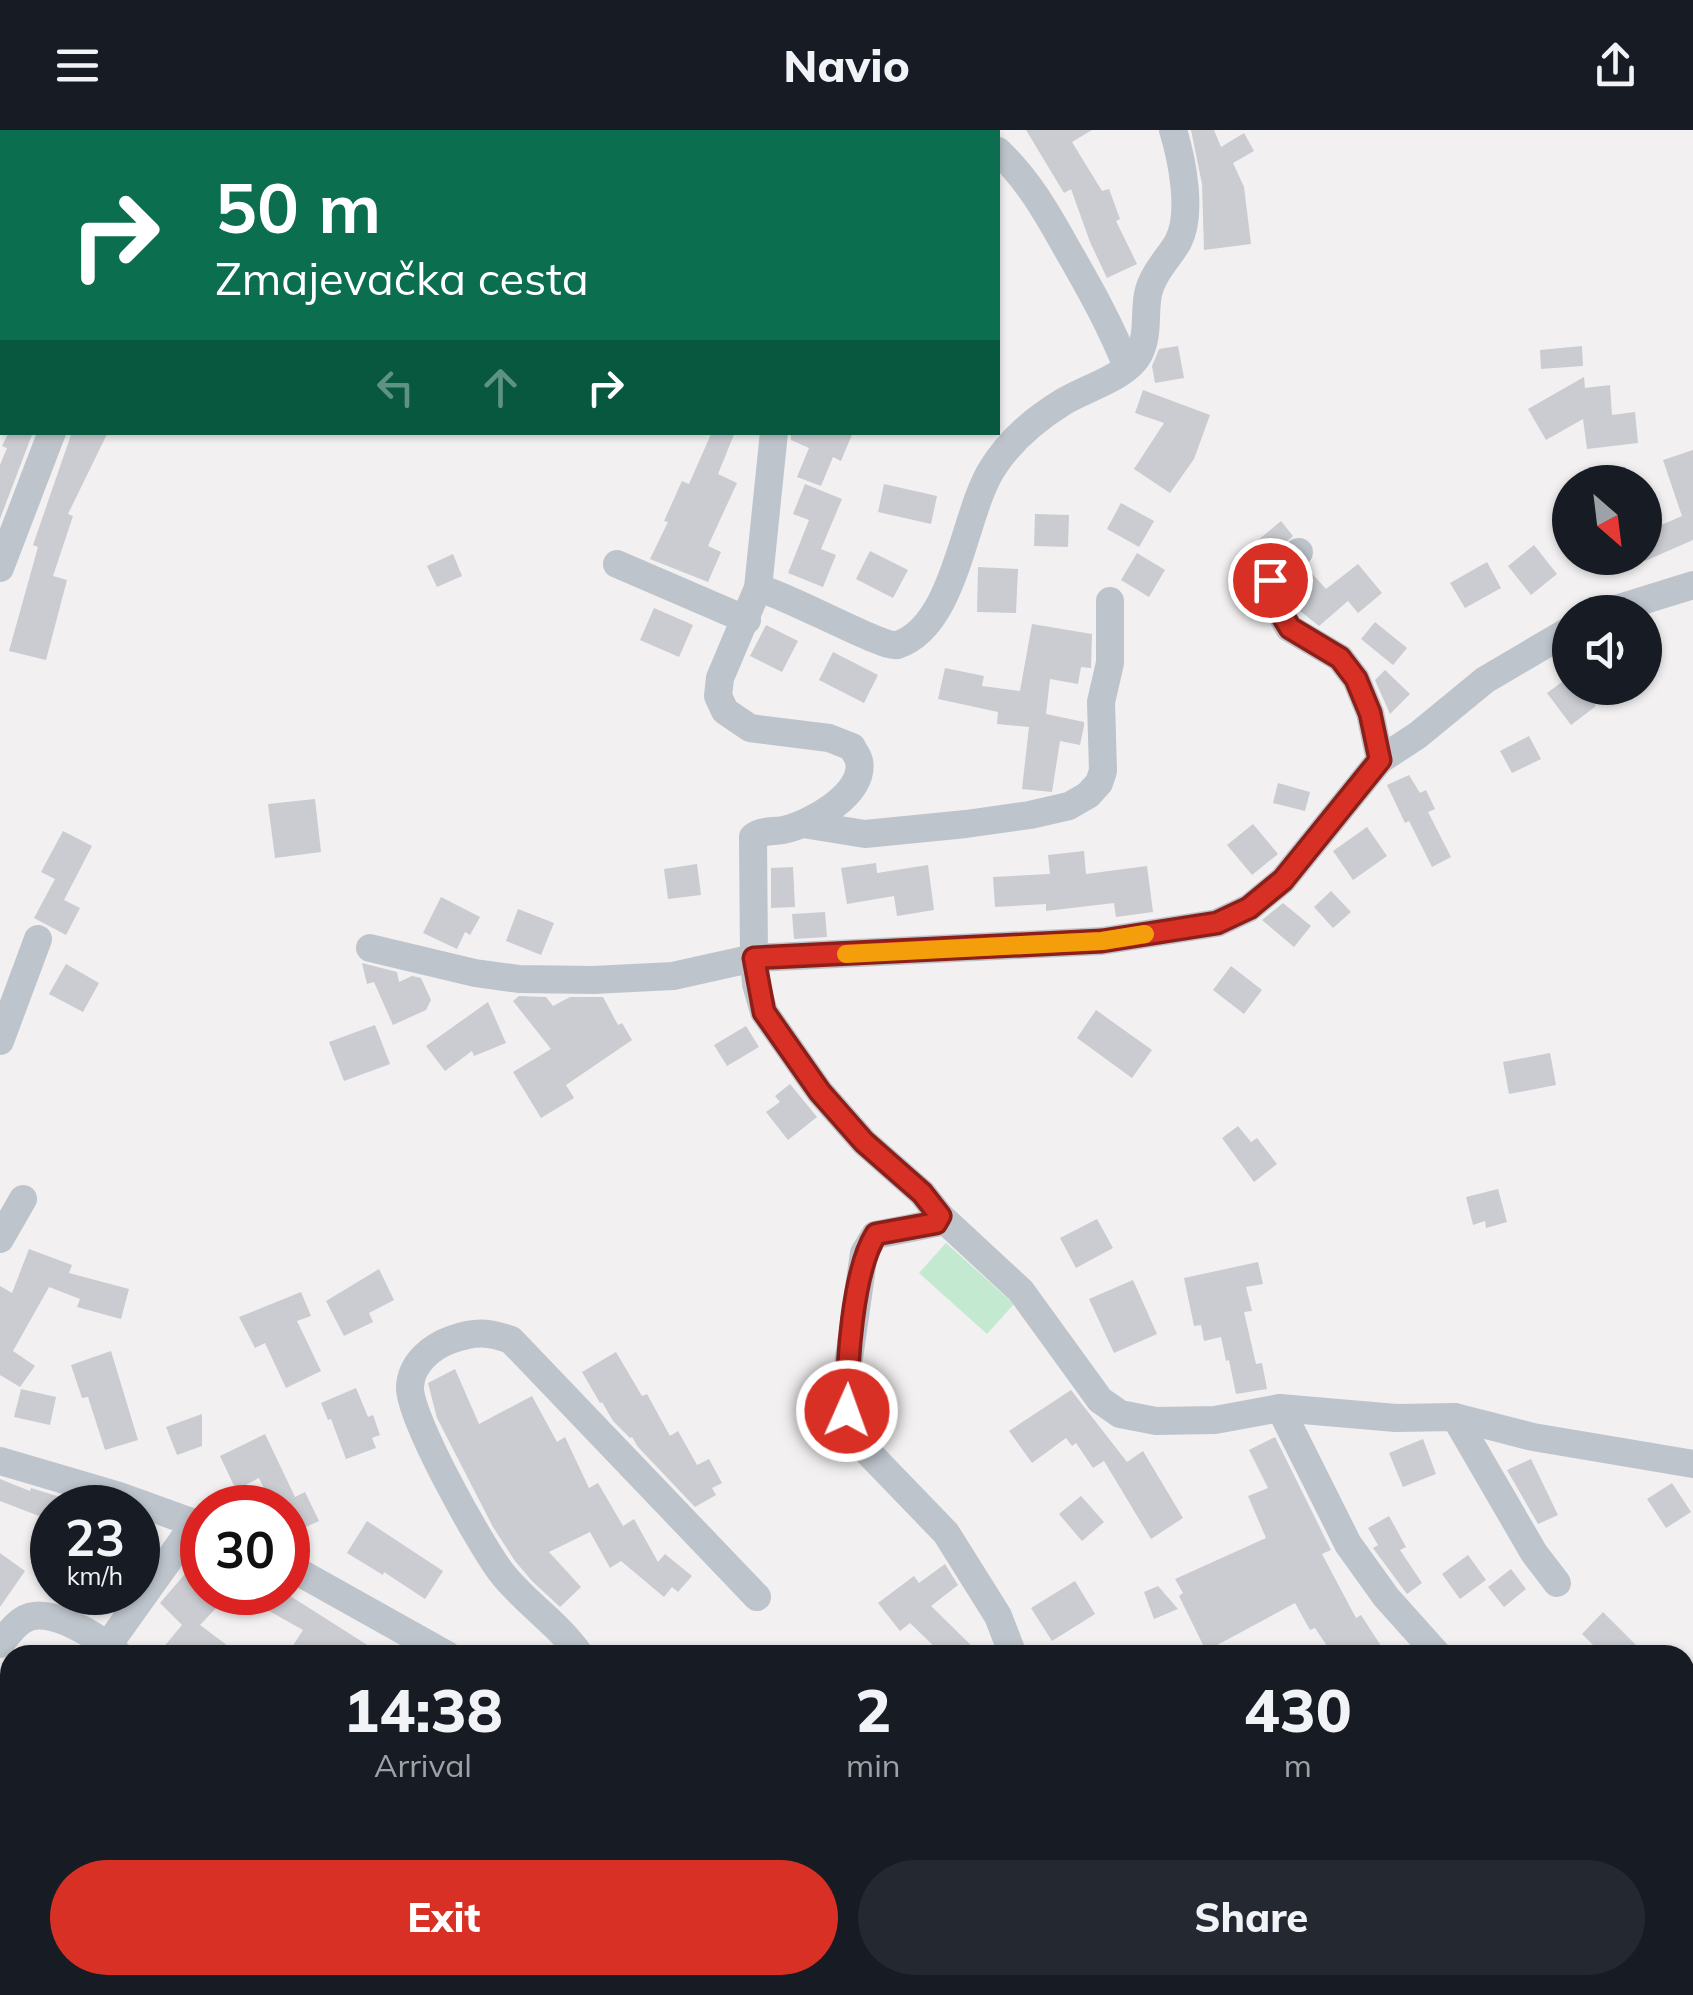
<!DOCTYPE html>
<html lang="en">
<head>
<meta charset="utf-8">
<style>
	body { margin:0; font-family:Mulish,sans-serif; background:#242831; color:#f1f3f6; height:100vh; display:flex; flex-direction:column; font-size:38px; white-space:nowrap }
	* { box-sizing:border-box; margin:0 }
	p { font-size:32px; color:#9ea1a6 }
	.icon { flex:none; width:55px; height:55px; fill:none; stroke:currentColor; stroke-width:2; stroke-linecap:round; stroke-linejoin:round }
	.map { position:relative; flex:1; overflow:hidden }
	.drawer { position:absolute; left:0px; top:1515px; width:1695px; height:350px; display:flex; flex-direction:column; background:#171b24; border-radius:30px 30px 0 0; box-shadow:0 2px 8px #0004 }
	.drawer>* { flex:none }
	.top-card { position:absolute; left:0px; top:0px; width:1000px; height:305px; box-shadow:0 2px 8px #0004; background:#0b6e4f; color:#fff; overflow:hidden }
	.needle { width:65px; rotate:152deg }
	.buttons { position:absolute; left:1552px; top:335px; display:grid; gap:20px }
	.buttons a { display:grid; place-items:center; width:110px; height:110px; border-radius:50%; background:#171b24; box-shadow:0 2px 8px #0004; font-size:50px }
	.speed { position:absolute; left:30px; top:1355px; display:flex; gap:20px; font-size:50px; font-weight:700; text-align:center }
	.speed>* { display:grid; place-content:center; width:130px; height:130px; border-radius:50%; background:#171b24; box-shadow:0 2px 8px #0004; line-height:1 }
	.speed small { font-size:25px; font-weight:400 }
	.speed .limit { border:15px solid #d22; background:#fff; color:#111 }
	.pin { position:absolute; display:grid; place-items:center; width:85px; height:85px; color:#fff; margin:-42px; border:5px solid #fff; border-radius:50%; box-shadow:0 2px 10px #0007 }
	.me { position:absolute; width:110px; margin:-55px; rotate:2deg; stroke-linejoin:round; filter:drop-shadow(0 0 8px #0008) }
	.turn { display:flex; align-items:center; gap:35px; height:210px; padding:0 50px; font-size:45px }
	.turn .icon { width:130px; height:130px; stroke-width:2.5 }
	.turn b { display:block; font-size:70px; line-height:85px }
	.lanes { display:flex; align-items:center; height:95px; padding:0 50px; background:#0003; justify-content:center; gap:50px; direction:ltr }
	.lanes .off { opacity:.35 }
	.eta { display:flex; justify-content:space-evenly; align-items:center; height:170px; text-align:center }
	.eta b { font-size:60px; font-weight:800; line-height:70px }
	.action { display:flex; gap:20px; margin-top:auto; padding:20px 50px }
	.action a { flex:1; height:115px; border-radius:60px; background:#d93025; color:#fff; font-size:40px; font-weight:800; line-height:115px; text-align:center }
	.action a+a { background:#242831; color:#f1f3f6 }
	header { display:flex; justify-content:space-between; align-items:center; height:130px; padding:0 50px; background:#171b24; font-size:45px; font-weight:800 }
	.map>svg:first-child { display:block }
</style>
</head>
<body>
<header><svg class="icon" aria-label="menu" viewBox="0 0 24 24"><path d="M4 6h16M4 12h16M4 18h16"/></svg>Navio<svg class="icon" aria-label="share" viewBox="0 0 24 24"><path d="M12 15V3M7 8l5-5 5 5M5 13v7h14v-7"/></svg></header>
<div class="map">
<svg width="1693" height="1865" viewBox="0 0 1693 1865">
	<rect width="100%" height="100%" fill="#f2f0f0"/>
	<g fill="#c3ead1">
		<path d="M946,1113L1014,1174L987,1204L919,1143Z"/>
		<path d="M732,1855H971L979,1865H727Z"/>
	</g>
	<g fill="#cbccd1">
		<path d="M1026,0H1092L1072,12L1102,61L1109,59L1120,89L1116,91L1137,134L1107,148L1090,112L1071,59L1064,63Z"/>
		<path d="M1191,0H1214L1221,17L1244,3L1254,21L1233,33L1244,57L1251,114L1204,120L1202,54Z"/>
		<path d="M1178,216L1184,248L1155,253L1152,236L1159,219Z"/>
		<path d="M1582,216L1583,236L1541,239L1540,220Z"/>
		<path d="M1584,247L1585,258L1610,255L1612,285L1635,282L1638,313L1587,319L1583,289L1546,310L1528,279Z"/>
		<path d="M1143,260L1210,285L1194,329L1170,363L1134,339L1164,293L1135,283Z"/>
		<path d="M9,302H33L0,389V335L7,318L2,316Z"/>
		<path d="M72,302H108L68,384L73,386L53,446L67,450L46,530L9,521L38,417L33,415Z"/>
		<path d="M712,302H735L718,344L737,353L708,416L721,422L708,452L650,429L668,392L664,391L682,351L689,354Z"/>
		<path d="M791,302H853L841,331L833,327L821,356L797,347L809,318L791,310Z"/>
		<path d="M1693,320V410L1645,431V402L1682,386L1663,330Z"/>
		<path d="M805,354L842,369L821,419L836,425L823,457L788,443L809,390L793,384Z"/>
		<path d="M884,354L937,366L931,394L878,382Z"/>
		<path d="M1121,373L1154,391L1139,417L1107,399Z"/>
		<path d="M1035,384L1069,385L1068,417L1034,416Z"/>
		<path d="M1281,391L1293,406L1268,426L1257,411Z"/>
		<path d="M1534,415L1557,444L1531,465L1508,436Z"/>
		<path d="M870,421L908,440L893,468L856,449Z"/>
		<path d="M1137,423L1165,440L1149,467L1121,450Z"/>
		<path d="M453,424L462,446L437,457L427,436Z"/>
		<path d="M1487,432L1501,458L1465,478L1450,453Z"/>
		<path d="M1358,434L1382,463L1358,483L1348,471L1319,496L1299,480L1286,458L1307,438L1326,459Z"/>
		<path d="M978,437L1018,439L1016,483L977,482Z"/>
		<path d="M654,478L693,495L679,527L640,510Z"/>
		<path d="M1375,492L1407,518L1393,535L1361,509Z"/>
		<path d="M1032,494L1092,504L1091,538L1081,537L1078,554L1050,549L1046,584L1084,592V596L1080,615L1060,611L1052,662L1022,659L1029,597L997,594L998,582L938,569L945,538L984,546L982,556L1020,561Z"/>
		<path d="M766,495L798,511L782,542L750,526Z"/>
		<path d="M833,522L878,545L864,573L819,550Z"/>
		<path d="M1385,540L1410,564L1390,584L1375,550Z"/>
		<path d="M1570,546V558H1582L1596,576L1571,595L1547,563Z"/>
		<path d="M1529,606L1541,629L1512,643L1500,621Z"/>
		<path d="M1409,645L1420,663L1426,660L1435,679L1428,682L1451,727L1432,737L1409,691L1405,693L1387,655Z"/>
		<path d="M1278,653L1310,662L1305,681L1273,673Z"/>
		<path d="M315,669L321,722L275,728L268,674Z"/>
		<path d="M1253,694L1278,724L1252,745L1227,715Z"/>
		<path d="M1367,697L1387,726L1353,750L1333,721Z"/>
		<path d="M63,701L92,716L64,770L80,778L66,805L34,788L55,749L41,742Z"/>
		<path d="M1084,721L1086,744L1147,736L1153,782L1116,787L1114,773L1046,781V774L995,777L993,747L1050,744L1048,725Z"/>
		<path d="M876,733L877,743L928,735L934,780L897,786L894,766L847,774L841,738Z"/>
		<path d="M697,734L701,765L668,769L664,739Z"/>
		<path d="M793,737L795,777L771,778V738Z"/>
		<path d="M1331,761L1351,782L1333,798L1314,777Z"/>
		<path d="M441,767L480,787L470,805L465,802L457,819L423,803Z"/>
		<path d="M1283,773L1311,796L1294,817L1262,790Z"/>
		<path d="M518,779L554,793L541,825L506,811Z"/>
		<path d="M825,782L827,807L794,809L792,784Z"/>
		<path d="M362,833L397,842L399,852L412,846L421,848L431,870L426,880L393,895L374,852L367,854Z"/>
		<path d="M66,834L99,853L83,882L49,864Z"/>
		<path d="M1231,836L1262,860L1244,884L1213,860Z"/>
		<path d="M519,866L546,867L553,876L570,867H603L618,895L622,893L632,910L566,955L574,968L541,988L513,942L551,919L513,871Z"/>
		<path d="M488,872L506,913L474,926L472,921L445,941L426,916Z"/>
		<path d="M1096,880L1152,920L1132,948L1077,908Z"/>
		<path d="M375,895L390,934L344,951L329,912Z"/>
		<path d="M746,896L759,917L727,936L714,915Z"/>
		<path d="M1550,923L1556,955L1509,964L1503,932Z"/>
		<path d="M790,954L817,987L788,1010L766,982L780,972L775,966Z"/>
		<path d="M1238,996L1251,1012L1257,1008L1277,1034L1254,1052L1222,1008Z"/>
		<path d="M1498,1059L1507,1092L1486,1098L1485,1091L1473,1095L1466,1067Z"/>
		<path d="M1097,1089L1113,1118L1076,1138L1060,1108Z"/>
		<path d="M29,1119L72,1135L69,1143L129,1159L121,1189L77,1177L80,1169L49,1157L13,1221L35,1236L20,1257L0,1245V1156L12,1163Z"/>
		<path d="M1258,1132L1263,1154L1246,1157L1252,1181L1244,1182L1256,1234L1262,1233L1267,1259L1236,1264L1229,1230L1226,1231L1221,1207L1204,1211L1201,1195L1194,1196L1184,1148Z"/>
		<path d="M379,1139L394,1170L369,1183L373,1192L344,1206L326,1171Z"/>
		<path d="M1133,1150L1157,1204L1114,1223L1089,1169Z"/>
		<path d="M301,1162L311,1186L297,1191L321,1241L286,1258L265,1213L255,1218L239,1187Z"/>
		<path d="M111,1221L138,1310L105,1320L88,1267L82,1268L71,1235Z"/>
		<path d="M616,1222L642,1266L647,1264L670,1306L678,1301L697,1335L709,1329L722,1353L712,1358L716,1365L695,1377L638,1317L632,1307L630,1308L613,1291L602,1272L600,1273L582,1242Z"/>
		<path d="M455,1239L479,1294L532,1266L557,1312L565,1307L589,1358L598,1353L623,1396L634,1389L658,1432L665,1424L692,1446L678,1462L672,1457L664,1467L621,1431L610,1438L590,1402L549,1422L581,1457L560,1477L532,1451L515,1431L493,1397L437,1288L428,1253Z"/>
		<path d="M356,1258L368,1287L373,1285L380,1305L372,1308L376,1318L346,1329L331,1289L328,1290L321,1273Z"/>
		<path d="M21,1259L56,1267L50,1295L14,1287Z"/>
		<path d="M1071,1260L1127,1332L1143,1321L1183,1388L1151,1409L1104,1331L1093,1338L1076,1313L1072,1316L1066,1308L1032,1333L1009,1301Z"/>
		<path d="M202,1284V1316L177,1325L166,1297Z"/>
		<path d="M265,1304L295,1367L305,1362L319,1391L288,1405V1378H273L259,1348L236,1360L220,1326Z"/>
		<path d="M1275,1307L1331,1420L1322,1424L1356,1488L1361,1485L1387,1525H1333L1315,1498L1310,1500L1295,1473L1206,1521L1179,1466L1183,1463L1175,1449L1266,1408L1248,1366L1268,1358L1249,1320Z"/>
		<path d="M1423,1309L1436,1344L1403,1357L1389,1323Z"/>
		<path d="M1531,1329L1558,1385L1538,1394L1507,1340Z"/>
		<path d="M0,1349L30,1361L31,1358L96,1378H52V1391L0,1371Z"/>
		<path d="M1672,1353L1691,1382L1666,1398L1647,1369Z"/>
		<path d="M1081,1366L1104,1392L1082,1411L1059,1384Z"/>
		<path d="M1389,1386L1406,1417L1400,1420L1422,1453L1407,1464L1373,1418L1378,1415L1368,1398Z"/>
		<path d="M367,1391L443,1441L425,1469L384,1442L383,1445L347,1423Z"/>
		<path d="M0,1423L25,1441L0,1477Z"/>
		<path d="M1468,1425L1486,1450L1460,1469L1442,1444Z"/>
		<path d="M202,1426V1462H231L200,1495L240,1525H157L182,1495L160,1473L185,1444L189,1448Z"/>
		<path d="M945,1434L958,1455L931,1476L981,1525H943L910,1493L900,1501L878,1473L914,1446L919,1453Z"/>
		<path d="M1511,1439L1526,1459L1504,1477L1488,1457Z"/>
		<path d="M1075,1451L1095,1484L1052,1511L1031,1478Z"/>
		<path d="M1158,1456L1178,1479L1154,1489L1144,1462Z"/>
		<path d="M235,1462H284L383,1525H287L303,1500Z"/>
		<path d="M1603,1482L1636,1515L1626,1525H1603L1582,1504Z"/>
	</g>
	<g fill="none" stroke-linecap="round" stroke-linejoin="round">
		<g stroke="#bdc4cb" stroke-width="28">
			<path d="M638,0L640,2"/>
			<path d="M975,0L978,2"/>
			<path d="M697,2L698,0"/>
			<path d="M998,21C1028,50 1046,81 1066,117C1089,157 1110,194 1127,237"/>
			<path d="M0,143L2,144"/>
			<path d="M0,263L2,257"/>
			<path d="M774,302L758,458L720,548L718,566L725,581L750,598L829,608L852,617C854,622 858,626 859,631C866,664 809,695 783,700C771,702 762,700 753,707L754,828L756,854L764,882L820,962L864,1012L922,1063L940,1086"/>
			<path d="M617,434L747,490"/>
			<path d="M0,438L52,302"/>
			<path d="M758,458C785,464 884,519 897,515C956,496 963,385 992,339C1010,310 1034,290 1063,272C1085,258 1126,248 1139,224C1149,204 1144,185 1148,164C1152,144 1168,129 1178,112C1193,83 1182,30 1173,0"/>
			<path d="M1606,482L1693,455"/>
			<path d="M1380,630L1418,605L1485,550L1570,500"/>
			<path d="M803,694L865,704L966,694L1030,685L1069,676L1088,665L1099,653L1103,641L1101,572L1110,533V471"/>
			<path d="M370,818L475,843L519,849L593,850L673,846L754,828L1102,811L1217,793L1249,778L1283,750L1380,630L1370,583L1356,549L1340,528L1289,498L1268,461L1269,450L1299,422"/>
			<path d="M0,911L38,809"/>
			<path d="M0,1109L23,1069"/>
			<path d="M1280,1278L1348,1414L1386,1467L1438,1525"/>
			<path d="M1455,1287L1534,1423L1557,1453"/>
			<path d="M0,1331L119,1366L202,1396"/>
			<path d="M288,1436L447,1525"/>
			<path d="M0,1514C7,1506 14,1495 23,1490C47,1473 100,1508 119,1525"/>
			<path d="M108,1515L195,1393"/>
			<path d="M580,1525C559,1494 524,1472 501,1442C480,1414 409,1288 410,1257C411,1233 432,1216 453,1209C476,1201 489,1202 511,1210L757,1467"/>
			<path d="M1013,1525L998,1486L946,1403L861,1315L847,1281V1242L864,1123L875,1105L936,1093L940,1086L1021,1161L1100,1270L1120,1284L1156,1291L1215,1290L1280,1278L1396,1288L1455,1287L1533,1307L1693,1334"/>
			<path d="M1685,1686L1693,1691"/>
			<path d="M42,1855L50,1865"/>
			<path d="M1120,1855L1137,1865"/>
			<path d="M537,1865L542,1855"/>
		</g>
	</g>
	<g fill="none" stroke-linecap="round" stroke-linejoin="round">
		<g stroke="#8d1f18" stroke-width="25">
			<path id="route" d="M847,1281C847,1235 852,1142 876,1104L936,1093L940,1086L922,1063L864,1012L820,962L764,882L754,828L1102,811L1217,793L1249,778L1283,750L1380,630L1370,583L1356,549L1340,528L1290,498L1268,462L1270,450"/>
		</g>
		<use href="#route" stroke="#d93025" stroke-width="18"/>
		<path stroke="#f59e0b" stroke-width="18" d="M846,824L1102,811L1145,804"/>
	</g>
</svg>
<div class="buttons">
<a><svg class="needle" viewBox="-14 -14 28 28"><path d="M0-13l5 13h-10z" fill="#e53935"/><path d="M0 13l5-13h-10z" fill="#9ea1a6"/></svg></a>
<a><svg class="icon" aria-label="sound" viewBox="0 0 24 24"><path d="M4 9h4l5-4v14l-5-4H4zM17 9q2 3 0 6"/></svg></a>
</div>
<div class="speed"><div>23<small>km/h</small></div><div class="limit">30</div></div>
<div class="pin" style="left:1270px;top:450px;background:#d93025"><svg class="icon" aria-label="arrive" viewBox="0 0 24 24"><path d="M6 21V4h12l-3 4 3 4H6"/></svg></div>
<svg class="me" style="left:847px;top:1281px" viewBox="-20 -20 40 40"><circle r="17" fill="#d93025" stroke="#fff" stroke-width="3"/><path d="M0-11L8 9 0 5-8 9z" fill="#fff"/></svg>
<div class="top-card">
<div class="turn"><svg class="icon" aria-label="right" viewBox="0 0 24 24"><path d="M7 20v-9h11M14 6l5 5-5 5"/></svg><div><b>50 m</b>Zmajevačka cesta</div></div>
<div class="lanes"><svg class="icon off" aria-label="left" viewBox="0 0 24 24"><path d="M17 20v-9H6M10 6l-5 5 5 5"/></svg><svg class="icon off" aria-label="ahead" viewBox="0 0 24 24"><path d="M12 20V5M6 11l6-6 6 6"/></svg><svg class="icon" aria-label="right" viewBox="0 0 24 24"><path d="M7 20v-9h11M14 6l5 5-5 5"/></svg></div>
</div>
<section class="drawer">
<div class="eta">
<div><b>14:38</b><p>Arrival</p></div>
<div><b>2</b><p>min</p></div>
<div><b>430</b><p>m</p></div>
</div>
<div class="action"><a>Exit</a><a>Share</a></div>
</section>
</div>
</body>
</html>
